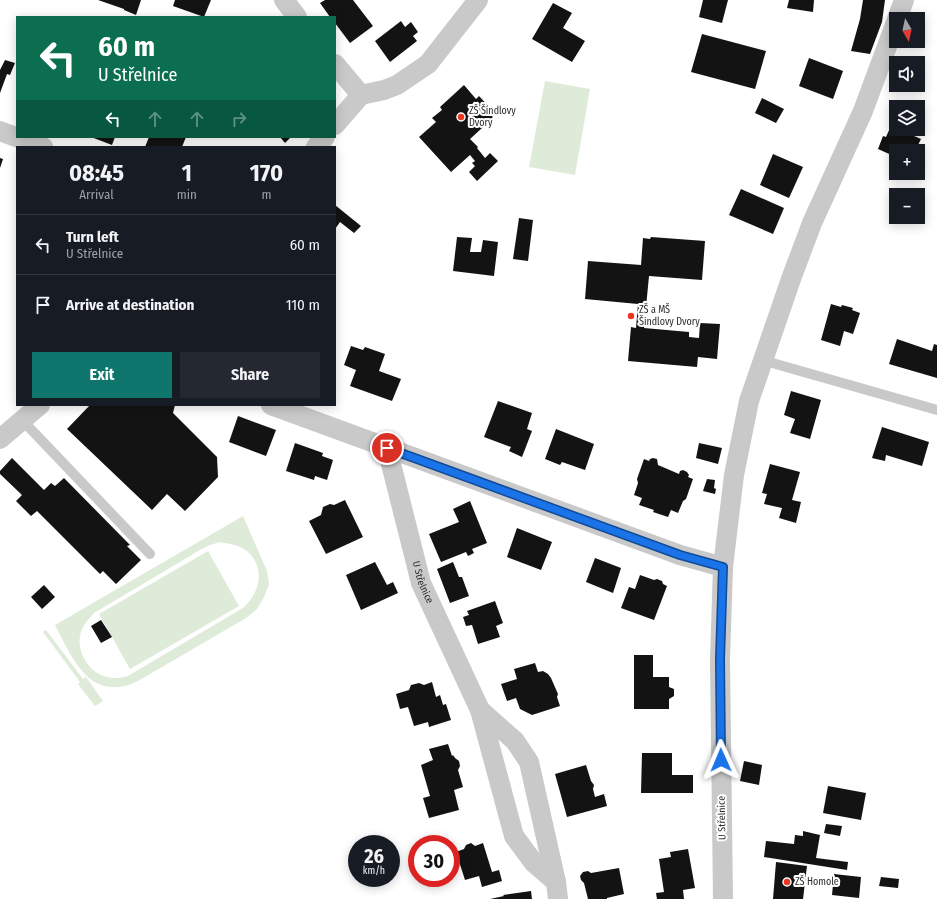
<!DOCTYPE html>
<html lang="en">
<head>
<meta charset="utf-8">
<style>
	body { margin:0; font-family:"Fira Sans Condensed",sans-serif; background:#242831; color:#f1f3f6; height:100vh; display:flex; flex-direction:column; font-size:15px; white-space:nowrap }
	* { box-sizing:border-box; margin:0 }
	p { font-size:13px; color:#9ea1a6 }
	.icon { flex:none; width:22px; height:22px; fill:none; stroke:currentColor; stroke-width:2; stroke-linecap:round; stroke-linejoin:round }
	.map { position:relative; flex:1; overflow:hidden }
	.side { position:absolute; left:16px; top:146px; width:320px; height:260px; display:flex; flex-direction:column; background:#171b24; border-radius:0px; box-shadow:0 2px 10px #0003 }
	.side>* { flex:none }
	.hud { position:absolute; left:16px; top:16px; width:320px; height:122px; border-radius:0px; box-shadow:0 2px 10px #0003; background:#0b6e4f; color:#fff; overflow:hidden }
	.needle { width:26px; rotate:171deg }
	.controls { position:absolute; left:889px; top:12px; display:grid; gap:8px }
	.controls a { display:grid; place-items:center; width:36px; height:36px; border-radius:0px; background:#171b24; box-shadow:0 2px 10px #0003; font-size:20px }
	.speed { position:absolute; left:348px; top:835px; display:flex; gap:8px; font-size:20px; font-weight:700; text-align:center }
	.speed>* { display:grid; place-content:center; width:52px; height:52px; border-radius:50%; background:#171b24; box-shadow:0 2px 10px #0003; line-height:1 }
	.speed small { font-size:10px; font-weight:400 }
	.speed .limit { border:6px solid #d22; background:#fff; color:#111 }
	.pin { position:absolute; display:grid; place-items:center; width:34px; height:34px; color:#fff; margin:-17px; border:2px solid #fff; border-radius:50%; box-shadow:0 1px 4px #0007 }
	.me { position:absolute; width:44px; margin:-22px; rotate:359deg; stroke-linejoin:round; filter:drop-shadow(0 0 3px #0008) }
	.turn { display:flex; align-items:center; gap:14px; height:84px; padding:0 16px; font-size:18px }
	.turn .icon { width:52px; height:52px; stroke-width:2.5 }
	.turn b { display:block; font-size:28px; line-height:34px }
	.lanes { display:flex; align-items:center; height:38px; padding:0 16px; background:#0003; justify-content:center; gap:20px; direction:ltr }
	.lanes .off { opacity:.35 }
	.eta { display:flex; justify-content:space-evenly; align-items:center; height:68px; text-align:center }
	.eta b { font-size:24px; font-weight:700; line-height:28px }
	.action { display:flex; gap:8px; margin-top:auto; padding:8px 16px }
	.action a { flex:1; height:46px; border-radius:0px; background:#0f766e; color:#fff; font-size:16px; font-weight:700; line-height:46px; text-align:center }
	.action a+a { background:#242831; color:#f1f3f6 }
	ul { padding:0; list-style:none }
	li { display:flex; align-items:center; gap:12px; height:60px; padding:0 16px; border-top:1px solid #363941 }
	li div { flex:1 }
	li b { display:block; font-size:15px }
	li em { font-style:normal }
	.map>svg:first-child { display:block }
</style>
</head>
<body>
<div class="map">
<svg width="937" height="899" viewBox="0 0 937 899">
	<rect width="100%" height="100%" fill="#fff"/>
	<g fill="#deebd8" fill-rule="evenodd">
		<path d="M545,81L590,89L575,175L529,167Z"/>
		<path d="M243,516L267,571L269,584L264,597L257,609L246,618L138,681C131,684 125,687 117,687C83,690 68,649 55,625ZM220,542C230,544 241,545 249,553C266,570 259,594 243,608L128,676C121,678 114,679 107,677C90,673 77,654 80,636C81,627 88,620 94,613L200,550L210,545Z"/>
		<path d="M208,551L239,606L130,669L99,614Z"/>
		<path d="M46,630L83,679L86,677L103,701L95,706L78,684L80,682L43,632Z"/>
	</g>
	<g fill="#131313">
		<path d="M98,0H141L136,15L124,10V9Z"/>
		<path d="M175,0H211L204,17L173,6Z"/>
		<path d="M325,0H353L373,26L350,43L335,23V17H330L320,3Z"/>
		<path d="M703,0H728L722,23L699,17Z"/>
		<path d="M789,0H814L813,12L787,8Z"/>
		<path d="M863,0H885L882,22L870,54L851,51L860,19Z"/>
		<path d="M553,3L572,13L563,28L585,41L572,62L532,39Z"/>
		<path d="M401,21L405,27L411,22L418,32L413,36L417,41L390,62L375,41Z"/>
		<path d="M702,34L766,51L755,89L691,72Z"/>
		<path d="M809,58L843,71L833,99L799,86Z"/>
		<path d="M5,60L15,63L10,75L7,74L0,93V70Z"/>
		<path d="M464,85L476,99L479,96L495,113L492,117L493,118L470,139L478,147L477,148L485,158L490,153L498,161L477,181L469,172L475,166L472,163L475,161L470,155L451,172L419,137L436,122L432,118L442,110L440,107Z"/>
		<path d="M762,98L784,109L776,123L755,113Z"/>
		<path d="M891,126L921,139L915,151H896V157L878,149L883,136L886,137Z"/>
		<path d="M91,137H115L112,145Z"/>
		<path d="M149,137H186L182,147H145Z"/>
		<path d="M280,137H291L285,143Z"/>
		<path d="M773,154L803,167L789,198L760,185Z"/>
		<path d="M0,158L3,159L0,168Z"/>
		<path d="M741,189L784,208L773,234L729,215Z"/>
		<path d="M335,205L361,226L354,233L340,222L335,229Z"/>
		<path d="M519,218L533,220L528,261L513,259Z"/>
		<path d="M457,237L472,238L470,252H481L483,240L498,242L494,276L453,271Z"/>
		<path d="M651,237L705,241L702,280L649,276L644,328L689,332V337L699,338L700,323L720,324L717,359L698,357L697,367L628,361L631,327L636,328L638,304L585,299L588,261L641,265L643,238L650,239Z"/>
		<path d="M831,304L841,307L842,305L853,308L852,310L860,313L853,334L844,331L840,346L821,340Z"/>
		<path d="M897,339L932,351L934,344L937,345V378L889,364Z"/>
		<path d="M351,346L363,350L365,347L385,354L379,371L401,379L392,401L350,386L356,370L344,365Z"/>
		<path d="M791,391L821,400L810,439L790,433L795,419L784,415Z"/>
		<path d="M498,401L532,413L527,429L532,431L522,457L509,451L511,447L484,437Z"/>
		<path d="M90,405H175L173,413L217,457L218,477L185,511L167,494L152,510L67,429Z"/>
		<path d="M238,416L276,430L266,456L229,442Z"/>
		<path d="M882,427L929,442L922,466L886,455L885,461L872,458Z"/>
		<path d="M556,429L594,444L585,470L562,462L560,465L545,459Z"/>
		<path d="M295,443L323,453L322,456L333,460L327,480L315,476L314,480L286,471Z"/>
		<path d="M699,443L722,448L718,464L696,458Z"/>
		<path d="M12,458L44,490L51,483L55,486L64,478L130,545L127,546L141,560L116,584L103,571L100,574L37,511L31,516L16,501L22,495L0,474V471Z"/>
		<path d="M653,458L657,459L658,465L679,474L680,471L683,470L687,472L689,475L688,477L693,479L686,499L683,501L678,513L671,510L668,517L653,512L654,510L639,505L642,498L634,495L638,483L637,479L644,459L649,461L650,459Z"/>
		<path d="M770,464L800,472L792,500L801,502L796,523L779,518L782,508L764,504L767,494L762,493Z"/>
		<path d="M707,479L715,480L714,488L716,489L715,494L703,491Z"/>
		<path d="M345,500L363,537L326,554L309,521L321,515L323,507L330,504L334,505Z"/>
		<path d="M470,501L487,543L472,549L474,553L468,556L466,552L441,562L429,534L459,522L453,509Z"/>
		<path d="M517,528L552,542L541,570L507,557Z"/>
		<path d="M595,558L621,568L613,593L586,582Z"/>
		<path d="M375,562L387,585L393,582L398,593L361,610L346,575Z"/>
		<path d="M453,562L459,577H462L469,596L450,603L437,569Z"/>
		<path d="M640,575L654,580L657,579L662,581L663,584L667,586L654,620L621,608L629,587L635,589Z"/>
		<path d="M44,585L55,597L42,609L31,597Z"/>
		<path d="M495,601L503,623L496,626L500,637L478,644L472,625L466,626L463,617L469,615L467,611Z"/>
		<path d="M101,620L112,637L101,643L91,626Z"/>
		<path d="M634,655H653V677H669V687L674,689V696L669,699V709H634Z"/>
		<path d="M535,663L538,672L543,671L548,674L551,678L558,694L557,697L560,706L532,715L520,709L516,698L507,701L501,684L517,679L514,669Z"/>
		<path d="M432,682L436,697L440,695L443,705L446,704L451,720L429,727L428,722L414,726L408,707L400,709L396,694L409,690L411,685L419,683L424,685Z"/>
		<path d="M448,744L452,756L453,755L455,758L459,761L460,766L458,770L463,787L454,790L459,810L429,818L423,798L430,796L421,765L433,760L429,749Z"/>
		<path d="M642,753H672V775H693V793H641Z"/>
		<path d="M744,761L762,765L759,785L740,781Z"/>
		<path d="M586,765L591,781L594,785L593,789L595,797L604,794L607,806L567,817L555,774Z"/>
		<path d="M828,786L866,793L861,820L823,813Z"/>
		<path d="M826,824L842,826L840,836L824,833Z"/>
		<path d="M803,831L820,835L816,858L848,862L847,870L764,857L766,841L794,844L795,835L803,836Z"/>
		<path d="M471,843L475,846L483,843L492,872L499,870L502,881L482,887L479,876L465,880L456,852L464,849L466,845Z"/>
		<path d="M688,849L695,888L683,890L684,899H657L656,893L664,892L659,859L671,857L670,852Z"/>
		<path d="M776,862L807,866L803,899H773Z"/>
		<path d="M619,868L624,894L607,898V899H588L584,883L581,880L580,876L583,872L588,871L591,873Z"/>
		<path d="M834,874L861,877L859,898L832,895Z"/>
		<path d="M881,877L899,879L898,888L879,886Z"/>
		<path d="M531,891L532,899H490L504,896L503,895Z"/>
	</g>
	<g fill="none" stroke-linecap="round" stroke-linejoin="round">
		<g stroke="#c9c9c9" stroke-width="10">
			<path d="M762,360L937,410"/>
			<path d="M23,421L150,554"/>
		</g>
		<g stroke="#c9c9c9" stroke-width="20">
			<path d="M284,0L297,17"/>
			<path d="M897,19L904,0"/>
			<path d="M335,64L361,95"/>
			<path d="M335,125L361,95L384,90L397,85L428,64L478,0"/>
			<path d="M0,131L43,147"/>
			<path d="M316,147L325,137"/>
			<path d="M271,405L680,555L723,567"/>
			<path d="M0,439L40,405"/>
			<path id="s1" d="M387,448L421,583L480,710L514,836L534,863L556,882"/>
			<path d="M480,710L515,741L529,762L556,882L558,899"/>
			<path d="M723,899L720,659L723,567L734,475L749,401L791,279L812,223L863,111L896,22"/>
		</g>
	</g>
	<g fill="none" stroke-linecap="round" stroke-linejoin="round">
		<g stroke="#114b97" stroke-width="10">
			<path id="route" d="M387,448L680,555L723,567L720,659L721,760"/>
		</g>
		<use href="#route" stroke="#1a73e8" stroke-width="7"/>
	</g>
	<g fill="#ee3722" stroke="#fff" stroke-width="1.5">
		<circle cx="461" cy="117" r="4"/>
		<circle cx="631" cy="316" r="4"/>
		<circle cx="787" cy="882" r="4"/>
	</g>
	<g text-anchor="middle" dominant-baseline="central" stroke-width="4" stroke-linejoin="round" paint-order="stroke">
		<g font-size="10" fill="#2c2c2c" stroke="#fff" text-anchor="start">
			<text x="469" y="111">ZŠ Šindlovy<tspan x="469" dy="12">Dvory</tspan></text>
			<text x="639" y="310">ZŠ a MŠ<tspan x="639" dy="12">Šindlovy Dvory</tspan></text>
			<text x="795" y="882">ZŠ Homole</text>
		</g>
		<g font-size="10" fill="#2c2c2c" stroke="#fff">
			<text stroke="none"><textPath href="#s1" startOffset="139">U Střelnice</textPath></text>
			<text transform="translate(722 818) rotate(-91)">U Střelnice</text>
		</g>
	</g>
</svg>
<div class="controls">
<a><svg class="needle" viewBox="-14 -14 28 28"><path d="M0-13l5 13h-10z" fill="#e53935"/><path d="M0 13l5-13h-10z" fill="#9ea1a6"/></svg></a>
<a><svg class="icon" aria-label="sound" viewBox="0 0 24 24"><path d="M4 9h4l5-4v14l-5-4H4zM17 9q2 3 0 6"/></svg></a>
<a><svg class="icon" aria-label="layers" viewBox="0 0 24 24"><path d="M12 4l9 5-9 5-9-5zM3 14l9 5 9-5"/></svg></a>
<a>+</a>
<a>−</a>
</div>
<div class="speed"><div>26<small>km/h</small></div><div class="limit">30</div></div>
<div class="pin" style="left:387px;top:448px;background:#d93025"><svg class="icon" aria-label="arrive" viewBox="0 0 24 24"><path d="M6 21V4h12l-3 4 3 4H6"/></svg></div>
<svg class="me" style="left:721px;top:760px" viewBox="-20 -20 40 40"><path d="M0-17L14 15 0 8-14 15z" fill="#1a73e8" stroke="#fff" stroke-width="4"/></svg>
<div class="hud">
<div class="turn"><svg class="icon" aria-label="left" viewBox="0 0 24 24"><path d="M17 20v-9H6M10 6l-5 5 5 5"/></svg><div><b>60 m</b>U Střelnice</div></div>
<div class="lanes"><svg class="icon" aria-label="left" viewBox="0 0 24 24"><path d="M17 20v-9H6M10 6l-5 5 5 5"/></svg><svg class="icon off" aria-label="ahead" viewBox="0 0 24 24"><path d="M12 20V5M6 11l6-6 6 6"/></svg><svg class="icon off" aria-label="ahead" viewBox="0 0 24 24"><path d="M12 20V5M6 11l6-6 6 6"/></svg><svg class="icon off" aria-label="right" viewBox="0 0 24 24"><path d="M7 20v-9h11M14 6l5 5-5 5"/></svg></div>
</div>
<section class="side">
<div class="eta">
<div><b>08:45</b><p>Arrival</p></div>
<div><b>1</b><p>min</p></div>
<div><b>170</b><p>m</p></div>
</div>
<ul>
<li><svg class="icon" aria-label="left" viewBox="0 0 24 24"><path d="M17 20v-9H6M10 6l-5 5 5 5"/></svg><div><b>Turn left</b><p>U Střelnice</p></div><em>60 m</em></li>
<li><svg class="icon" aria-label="arrive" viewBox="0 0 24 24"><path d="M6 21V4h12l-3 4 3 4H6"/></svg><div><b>Arrive at destination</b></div><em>110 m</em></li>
</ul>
<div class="action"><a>Exit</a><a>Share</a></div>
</section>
</div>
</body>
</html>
